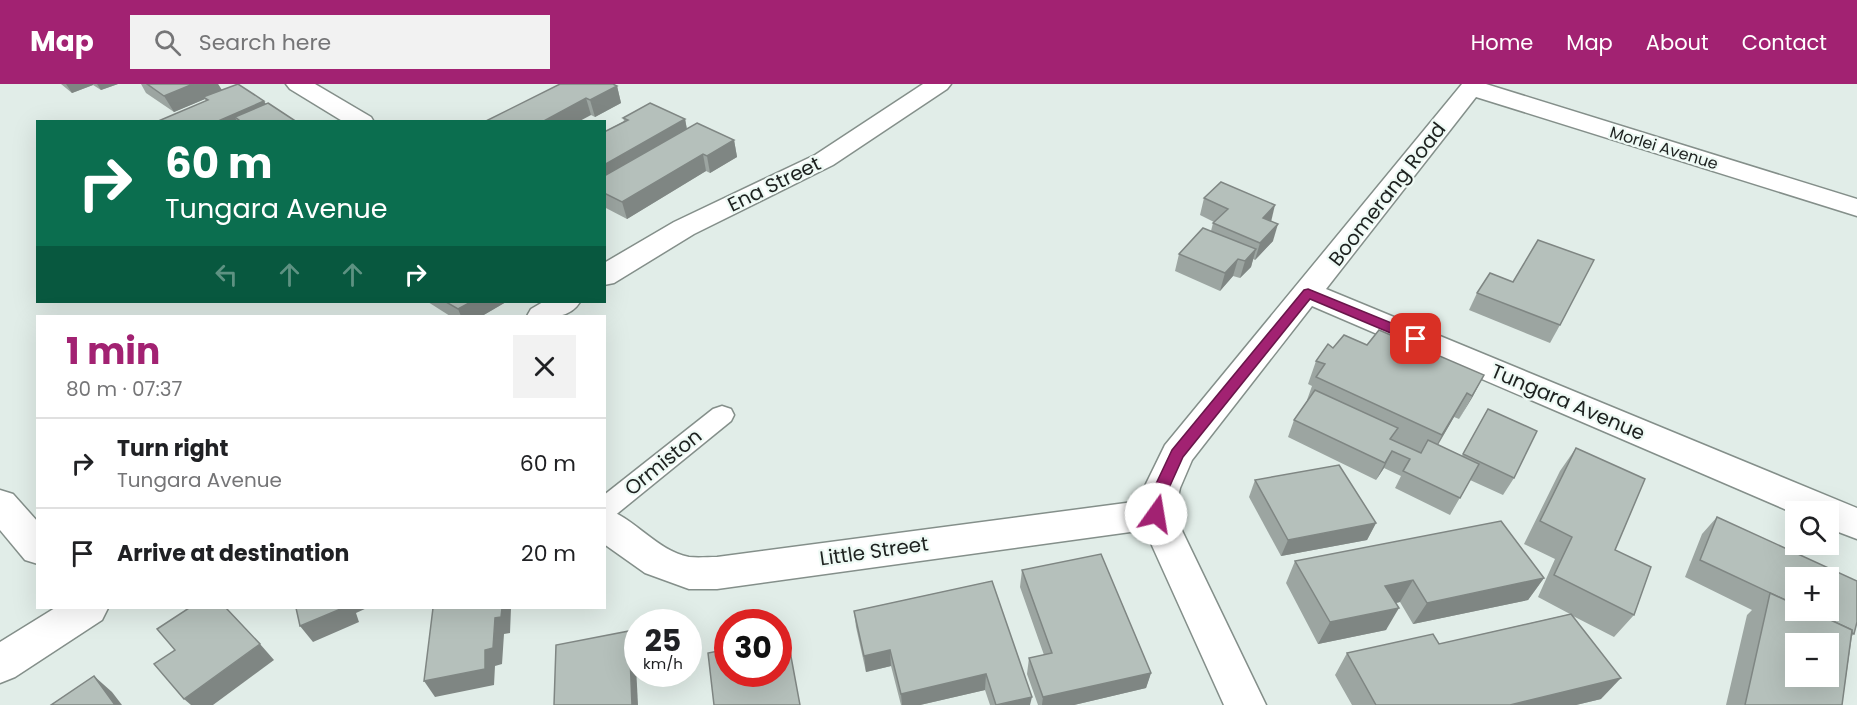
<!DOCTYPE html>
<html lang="en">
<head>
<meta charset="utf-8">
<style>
	body { margin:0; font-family:Poppins,sans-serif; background:#f2f2f2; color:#202124; height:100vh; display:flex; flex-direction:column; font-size:22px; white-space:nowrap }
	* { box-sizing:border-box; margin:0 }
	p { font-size:20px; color:#757577 }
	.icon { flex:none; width:33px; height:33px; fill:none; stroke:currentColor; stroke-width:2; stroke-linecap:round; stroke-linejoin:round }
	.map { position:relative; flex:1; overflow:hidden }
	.details { position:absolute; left:36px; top:231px; width:570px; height:294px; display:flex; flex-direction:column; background:#fff; border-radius:0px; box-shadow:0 6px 24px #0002 }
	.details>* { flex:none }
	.top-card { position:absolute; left:36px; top:36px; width:570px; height:183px; border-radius:0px; box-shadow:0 6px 24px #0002; background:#0b6e4f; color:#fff; overflow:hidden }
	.controls { position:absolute; left:1785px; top:417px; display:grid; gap:12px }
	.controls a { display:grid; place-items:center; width:54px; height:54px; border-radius:0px; background:#fff; box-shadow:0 6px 24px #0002; font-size:30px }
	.speed { position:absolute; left:624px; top:525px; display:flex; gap:12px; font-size:30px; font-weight:700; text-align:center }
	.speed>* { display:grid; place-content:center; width:78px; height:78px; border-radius:50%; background:#fff; box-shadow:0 6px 24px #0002; line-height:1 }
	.speed small { font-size:15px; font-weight:400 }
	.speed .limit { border:9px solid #d22; background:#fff; color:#111 }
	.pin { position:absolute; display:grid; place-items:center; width:51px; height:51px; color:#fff; margin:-26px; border-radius:12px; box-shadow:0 3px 9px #0006 }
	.me { position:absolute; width:66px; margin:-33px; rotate:13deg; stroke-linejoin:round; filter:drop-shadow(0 0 4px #0008) }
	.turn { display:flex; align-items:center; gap:21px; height:126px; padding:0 30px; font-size:27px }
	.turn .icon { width:78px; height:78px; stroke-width:2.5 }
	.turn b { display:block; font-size:42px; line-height:51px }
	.lanes { display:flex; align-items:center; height:57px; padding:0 30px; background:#0003; justify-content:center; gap:30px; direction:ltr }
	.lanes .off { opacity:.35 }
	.round { display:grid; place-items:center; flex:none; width:63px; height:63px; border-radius:0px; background:#f2f2f2 }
	.summary { display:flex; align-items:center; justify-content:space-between; height:102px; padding:0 30px }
	h1 { font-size:36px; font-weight:700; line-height:45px; color:#a22272 }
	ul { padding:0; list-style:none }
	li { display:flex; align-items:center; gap:18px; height:90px; padding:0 30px; border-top:2px solid #e0e0e0 }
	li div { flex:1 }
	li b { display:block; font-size:22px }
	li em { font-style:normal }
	header { display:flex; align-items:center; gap:36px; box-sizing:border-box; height:84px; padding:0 30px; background:#a22272; color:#fff }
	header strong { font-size:28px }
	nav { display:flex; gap:33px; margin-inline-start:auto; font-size:21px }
	.search { width:420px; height:54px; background:#f2f2f2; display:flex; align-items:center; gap:15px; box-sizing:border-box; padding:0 21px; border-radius:0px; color:#757577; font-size:22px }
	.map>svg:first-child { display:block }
</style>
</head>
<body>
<header>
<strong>Map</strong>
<div class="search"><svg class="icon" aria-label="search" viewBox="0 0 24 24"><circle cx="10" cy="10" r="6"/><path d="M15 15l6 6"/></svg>Search here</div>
<nav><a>Home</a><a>Map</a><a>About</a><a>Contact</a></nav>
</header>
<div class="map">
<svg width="1857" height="621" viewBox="0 0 1857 621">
	<rect width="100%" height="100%" fill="#e1ede8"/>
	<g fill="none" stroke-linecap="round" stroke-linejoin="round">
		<g stroke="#848f8a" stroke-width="3">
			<path id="service" d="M722,322L731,325L734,331L731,337L613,433L604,436V411L713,325Z"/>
		</g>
		<g stroke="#848f8a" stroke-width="3">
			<g id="minor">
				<path d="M286,0H315L371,33L374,38H344L290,5Z"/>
				<path d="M923,0H951L947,5L833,81L694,150L614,199L604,201V179L674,138L815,71Z"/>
				<path d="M1462,0H1486L1857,115V132L1476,13L1326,205L1857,424V455L1828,444V428H1796V430L1312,222L1192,376L1180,404L1174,430L1266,621H1224L1145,446L717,505H689L645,489L604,460V424C635,434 657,467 689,473C698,474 708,473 717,473L1141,417L1144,404L1165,361Z"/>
				<path d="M543,218H580C568,237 547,232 527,232L531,225Z"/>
				<path d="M0,406L13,410L38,438V480L25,476L0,446Z"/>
				<path d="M55,524H108L102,536L15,593L0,599V558Z"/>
			</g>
		</g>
		<use href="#service" fill="#fff" fill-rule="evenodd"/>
		<use href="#minor" fill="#fff" fill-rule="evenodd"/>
	</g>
	<g fill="#9ca5a1">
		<path d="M61,0H118L101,6L93,1L72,9Z"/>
		<path d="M141,0H218L222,6L264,17L266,20L297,38H156L206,17L205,15L174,28L146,9Z"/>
		<path d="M617,2L621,19L595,33L591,31L484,38Z"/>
		<path d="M623,34L685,35L687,45L734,56L737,73L710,89L706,87L627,135L604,123V48L624,37Z"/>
		<path d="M1204,114L1271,137L1273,157L1255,176L1253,175L1251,183L1240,194L1233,192L1220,207L1175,187L1179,170L1211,147L1213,139L1214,138L1200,131Z"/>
		<path d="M1477,209L1560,241L1550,259L1469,226Z"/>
		<path d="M428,218H506L482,232H450Z"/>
		<path d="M1367,261L1484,291L1459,335L1454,333L1438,361L1462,372L1488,325L1514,394L1503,411L1470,396L1450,431L1395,404L1401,392L1384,384L1376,396L1288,353L1294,336L1308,316H1307L1312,302L1308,300L1316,277L1333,264Z"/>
		<path d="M1576,364L1615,466L1634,531L1614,553L1573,532L1601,615L1576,621H1352L1335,591L1347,569L1439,560L1570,530L1538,513L1555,475L1524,460L1560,387Z"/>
		<path d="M1255,396L1376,439L1367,456L1281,472L1249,413Z"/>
		<path d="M1717,433L1854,550L1852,552L1842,621H1726L1747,531L1752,526L1685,493L1702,450Z"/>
		<path d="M1295,477L1544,494L1528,516L1413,540L1400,518L1396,519L1386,546L1318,560L1286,499Z"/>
		<path d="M1022,486L1151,589L1146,604L1074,621H1038L1027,590L1029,574L1044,571L1020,503Z"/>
		<path d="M992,497L1030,621H990L985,606L920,621H901L891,582L866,588L856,543L854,527Z"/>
	</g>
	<g fill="#7f8683">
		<path d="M66,0H93V1L72,9Z"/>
		<path d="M97,0H118L101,6Z"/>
		<path d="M193,0H218L223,8L203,13L205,15L174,28L164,12Z"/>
		<path d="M617,2L621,19L595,33L590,16Z"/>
		<path d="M586,14L591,31L578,38H542Z"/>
		<path d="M264,17L272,34L235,33L237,38H216Z"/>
		<path d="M685,35L688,52L604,101V81Z"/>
		<path d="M734,56L737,73L710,89L707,72Z"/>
		<path d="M703,70L706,87L627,135L622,118Z"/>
		<path d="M1275,121L1271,138L1263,134Z"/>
		<path d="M1278,140L1273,157L1255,176L1260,159Z"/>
		<path d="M1256,165L1251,183L1240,194L1245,177Z"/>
		<path d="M1238,175L1233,192L1220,207L1225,189Z"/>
		<path d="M471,218H506L482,232H461L458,225Z"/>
		<path d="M1484,291L1472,314L1459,335L1472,312Z"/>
		<path d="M1467,309L1454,333L1430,374L1442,351Z"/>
		<path d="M1392,367L1384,384L1376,396L1385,379Z"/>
		<path d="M1376,439L1367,456L1281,472L1288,456Z"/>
		<path d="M1544,494L1528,516L1413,540L1427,519Z"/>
		<path d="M1413,496L1400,518L1372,524L1385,502Z"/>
		<path d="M343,524H367L356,529L359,538L313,558L300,542Z"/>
		<path d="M502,524H511L510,549L504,550L502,580L495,582L494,601L435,613L424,597L485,566L495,534Z"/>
		<path d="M1399,524L1386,546L1318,560L1330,538Z"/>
		<path d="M629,547L635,563L638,621H632Z"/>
		<path d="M260,560L274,576L213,621H191L184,615Z"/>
		<path d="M890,566L891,582L866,588L864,572Z"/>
		<path d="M1151,589L1146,604L1074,621H1042L1043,613Z"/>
		<path d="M986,590L985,606L920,621H902L901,610Z"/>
		<path d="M94,592L112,608L122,621H115Z"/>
		<path d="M1621,594L1601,615L1576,621H1510Z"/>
		<path d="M1032,613L1030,621H998Z"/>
	</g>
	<g fill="#b5c0bb" stroke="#7f8683" stroke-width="1.5" fill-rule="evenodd">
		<path d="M147,0H193L164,12Z"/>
		<path d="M238,0L264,17L216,38H156L208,16L203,13Z"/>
		<path d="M560,0H613L617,2L590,16L586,14L542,38H484Z"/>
		<path d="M268,19L297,38H237L239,36L235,33Z"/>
		<path d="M650,19L685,35L604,81V48L628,36L623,34Z"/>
		<path d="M697,39L734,56L707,72L703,70L622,118L604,109V92Z"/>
		<path d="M1221,98L1275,121L1263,134L1278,140L1260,159L1213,139L1228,125L1204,114Z"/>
		<path d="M1203,144L1256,165L1245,177L1238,175L1225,189L1179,170Z"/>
		<path d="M1538,156L1594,176L1560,241L1477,209L1490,189L1513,198Z"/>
		<path d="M446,218H471L458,225Z"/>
		<path d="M1379,246L1484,291L1472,312L1467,309L1442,351L1316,293L1325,280L1316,277L1328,260L1333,264L1344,251L1367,261Z"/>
		<path d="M1315,306L1398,344L1390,355L1421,369L1428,356L1479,380L1460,414L1403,387L1410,375L1392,367L1385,379L1294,336Z"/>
		<path d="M1488,325L1537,347L1514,394L1463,370Z"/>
		<path d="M1576,364L1645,395L1615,466L1651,483L1634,531L1554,491L1572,453L1540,437Z"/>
		<path d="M1339,381L1376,439L1288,456L1255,396Z"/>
		<path d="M1717,433L1857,497V538L1854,550L1852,549V546L1809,526H1828V494H1796V521L1700,476Z"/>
		<path d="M1501,437L1544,494L1427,519L1413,496L1385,502L1399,524L1330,538L1295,477Z"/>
		<path d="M1101,470L1151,589L1043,613L1029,574L1052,569L1022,486Z"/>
		<path d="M992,497L1032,613L996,621L986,590L901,610L890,566L864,572L854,527Z"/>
		<path d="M1770,509L1796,521V526H1809L1852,546L1842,621H1745ZM1796,560H1828V592H1796Z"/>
		<path d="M189,524H226L260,560L184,615L154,580L175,566L157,545Z"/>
		<path d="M296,524H343L300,542Z"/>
		<path d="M433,524H502L501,533L495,534L493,564L485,566V585L424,597Z"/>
		<path d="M1571,530L1621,594L1510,621H1376L1347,569L1433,550L1439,560Z"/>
		<path d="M629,547L632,621H554L556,561Z"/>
		<path d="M787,551L800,621H714L708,569L728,565V590H778V553Z"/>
		<path d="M94,592L115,621H51Z"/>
	</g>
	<path fill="#a22272" stroke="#69164a" stroke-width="1.5" d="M1308,205L1421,251L1423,255L1416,259L1412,258L1310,215L1183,373L1169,404L1162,434H1151L1149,430L1154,404L1172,366L1304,206Z"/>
	<g text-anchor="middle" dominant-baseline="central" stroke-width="4.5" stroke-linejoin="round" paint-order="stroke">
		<g font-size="16" fill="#1d211f" stroke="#eefaf5">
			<text transform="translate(1664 64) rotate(17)">Morlei Avenue</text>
		</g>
		<g font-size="20" fill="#1d211f" stroke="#eefaf5">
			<text transform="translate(774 100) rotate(-26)">Ena Street</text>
			<text transform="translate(1387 110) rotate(-52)">Boomerang Road</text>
			<text transform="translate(1568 318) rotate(23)">Tungara Avenue</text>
			<text transform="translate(663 378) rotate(-39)">Ormiston</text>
			<text transform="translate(874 467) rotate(-8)">Little Street</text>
		</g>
	</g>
</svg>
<div class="controls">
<a><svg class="icon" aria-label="search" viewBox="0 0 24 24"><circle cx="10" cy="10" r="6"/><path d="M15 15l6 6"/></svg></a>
<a>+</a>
<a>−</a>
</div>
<div class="speed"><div>25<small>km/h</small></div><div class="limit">30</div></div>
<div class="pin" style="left:1416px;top:255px;background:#d93025"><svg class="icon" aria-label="arrive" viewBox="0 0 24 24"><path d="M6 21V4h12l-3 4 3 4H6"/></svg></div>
<svg class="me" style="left:1156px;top:430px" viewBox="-20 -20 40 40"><circle r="19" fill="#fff"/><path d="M0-13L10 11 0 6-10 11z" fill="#a22272"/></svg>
<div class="top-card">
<div class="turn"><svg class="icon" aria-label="right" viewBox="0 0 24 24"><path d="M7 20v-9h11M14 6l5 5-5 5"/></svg><div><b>60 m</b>Tungara Avenue</div></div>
<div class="lanes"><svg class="icon off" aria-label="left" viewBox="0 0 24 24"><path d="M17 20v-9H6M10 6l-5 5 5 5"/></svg><svg class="icon off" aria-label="ahead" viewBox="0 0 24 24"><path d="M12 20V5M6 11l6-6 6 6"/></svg><svg class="icon off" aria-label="ahead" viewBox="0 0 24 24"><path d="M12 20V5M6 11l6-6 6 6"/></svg><svg class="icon" aria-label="right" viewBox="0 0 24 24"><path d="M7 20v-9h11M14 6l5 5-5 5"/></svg></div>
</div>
<section class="details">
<div class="summary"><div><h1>1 min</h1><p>80 m · 07:37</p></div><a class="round"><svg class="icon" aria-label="close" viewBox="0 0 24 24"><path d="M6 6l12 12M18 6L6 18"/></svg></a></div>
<ul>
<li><svg class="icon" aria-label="right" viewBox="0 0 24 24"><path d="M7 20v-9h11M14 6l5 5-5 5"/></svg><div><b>Turn right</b><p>Tungara Avenue</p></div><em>60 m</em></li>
<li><svg class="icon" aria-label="arrive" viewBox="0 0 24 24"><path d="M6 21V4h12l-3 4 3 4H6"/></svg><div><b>Arrive at destination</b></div><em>20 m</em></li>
</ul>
</section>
</div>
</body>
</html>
